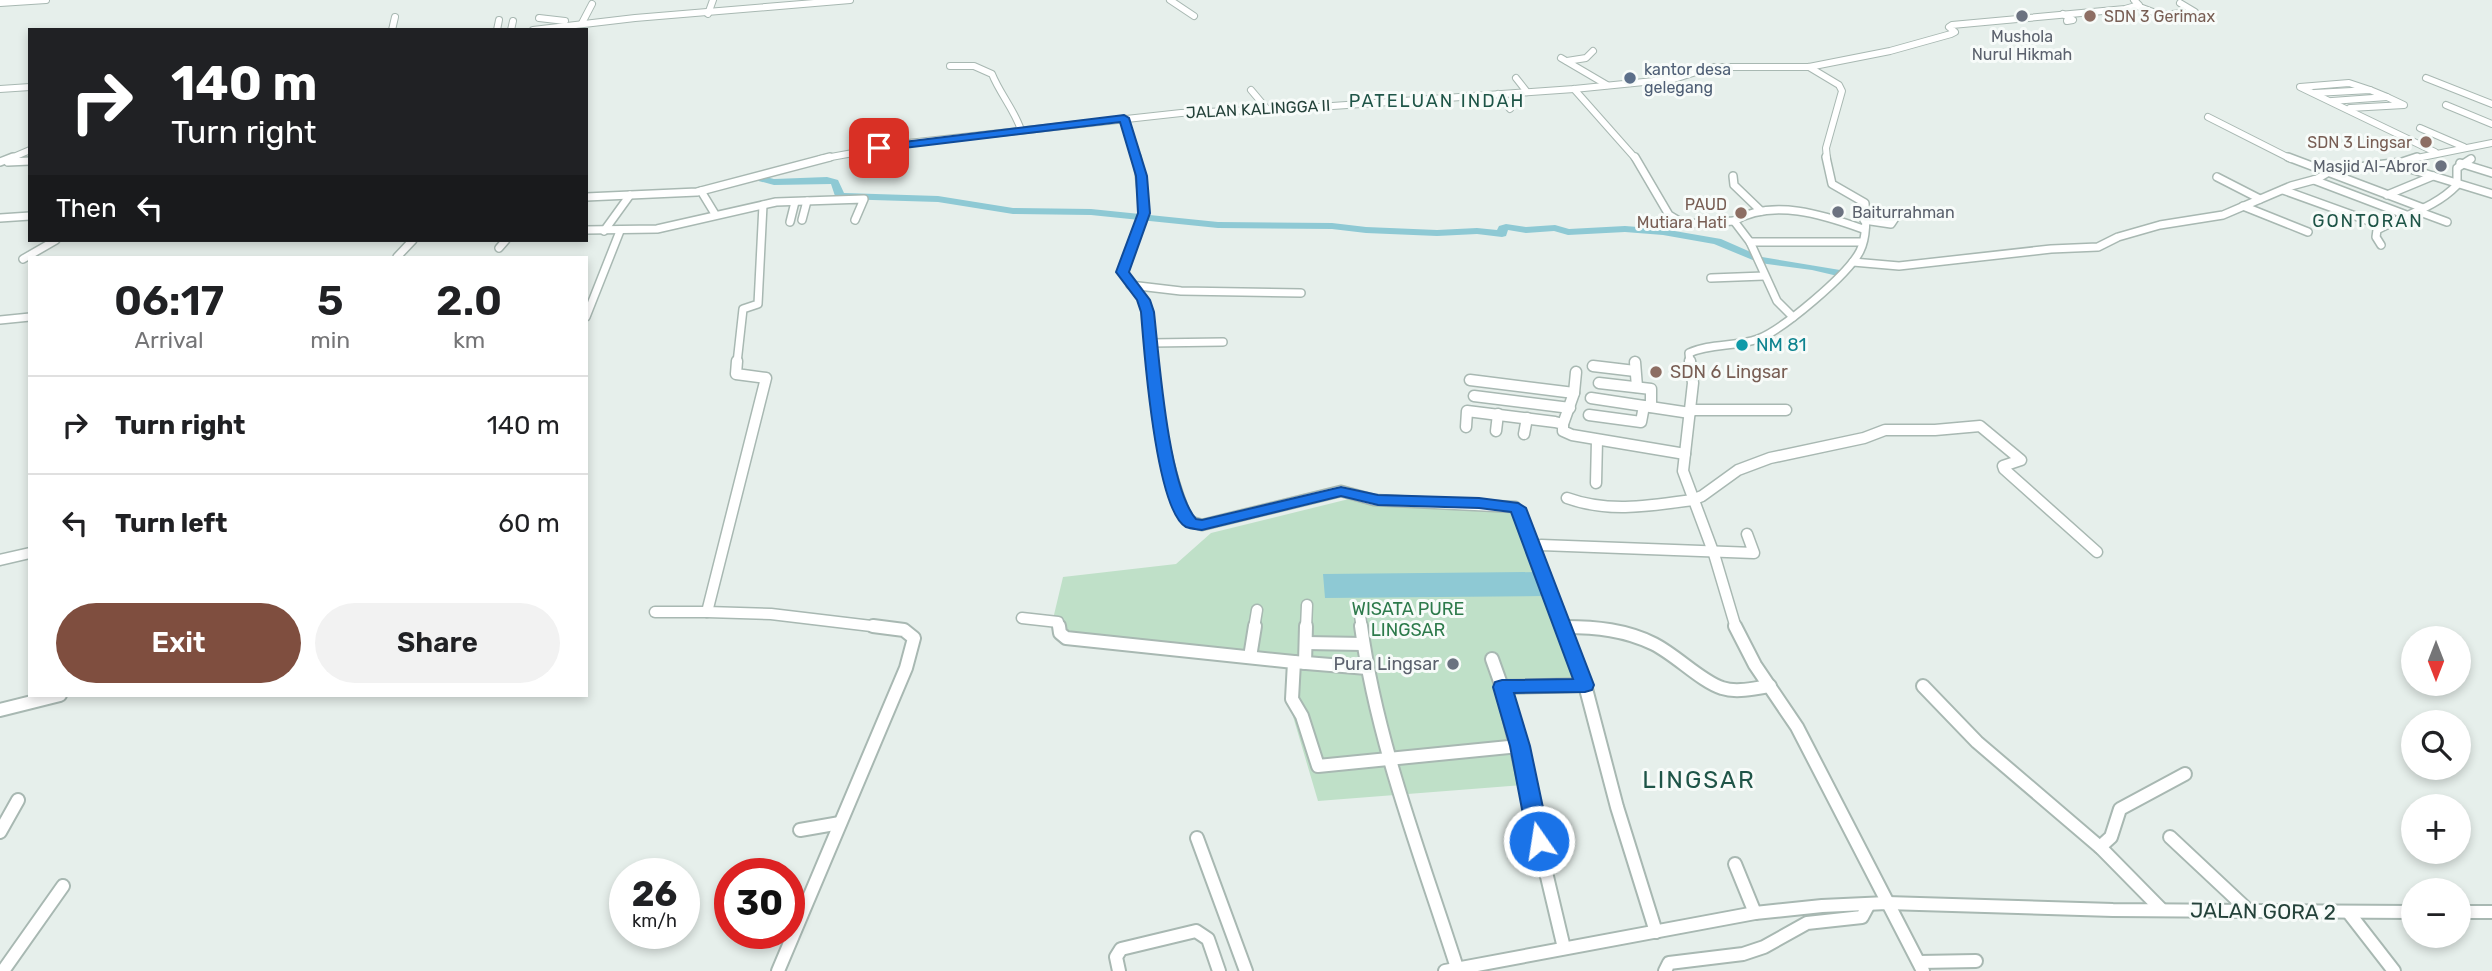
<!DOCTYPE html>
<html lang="en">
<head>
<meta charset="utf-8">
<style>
	body { margin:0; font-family:Rubik,sans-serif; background:#f2f2f2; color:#202124; height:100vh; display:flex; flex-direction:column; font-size:26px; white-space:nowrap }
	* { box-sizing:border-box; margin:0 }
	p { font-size:23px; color:#757577 }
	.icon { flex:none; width:38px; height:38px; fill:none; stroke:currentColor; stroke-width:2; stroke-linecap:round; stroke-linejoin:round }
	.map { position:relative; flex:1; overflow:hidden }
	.side { position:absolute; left:28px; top:256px; width:560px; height:441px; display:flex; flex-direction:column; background:#fff; border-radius:0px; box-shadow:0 4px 10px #0003 }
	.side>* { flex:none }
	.hud { position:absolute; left:28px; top:28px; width:560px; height:214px; border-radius:0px; box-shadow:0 4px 10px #0003; background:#202124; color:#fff; overflow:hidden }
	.needle { width:46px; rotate:180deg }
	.buttons { position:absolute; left:2401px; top:626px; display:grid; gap:14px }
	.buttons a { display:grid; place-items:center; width:70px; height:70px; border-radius:50%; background:#fff; box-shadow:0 4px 10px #0003; font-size:35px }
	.speed { position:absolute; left:609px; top:858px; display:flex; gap:14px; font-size:35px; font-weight:700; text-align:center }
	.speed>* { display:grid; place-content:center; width:91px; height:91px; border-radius:50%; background:#fff; box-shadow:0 4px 10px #0003; line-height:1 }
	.speed small { font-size:18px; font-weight:400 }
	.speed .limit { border:10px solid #d22; background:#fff; color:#111 }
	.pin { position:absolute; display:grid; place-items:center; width:60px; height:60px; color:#fff; margin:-30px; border-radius:14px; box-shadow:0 4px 10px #0006 }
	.me { position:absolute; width:77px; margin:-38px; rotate:347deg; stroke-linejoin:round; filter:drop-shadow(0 0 5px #0008) }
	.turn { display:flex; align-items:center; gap:24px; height:147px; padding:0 28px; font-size:32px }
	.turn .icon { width:91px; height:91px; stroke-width:2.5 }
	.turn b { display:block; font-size:49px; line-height:60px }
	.then { display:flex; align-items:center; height:66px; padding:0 28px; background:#0003; gap:14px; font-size:26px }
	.eta { display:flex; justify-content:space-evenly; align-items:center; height:119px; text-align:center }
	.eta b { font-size:42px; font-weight:600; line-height:49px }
	.primary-button { display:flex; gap:14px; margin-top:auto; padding:14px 28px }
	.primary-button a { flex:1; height:80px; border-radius:42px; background:#7f4e3f; color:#fff; font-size:28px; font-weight:600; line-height:80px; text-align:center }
	.primary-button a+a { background:#f2f2f2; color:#202124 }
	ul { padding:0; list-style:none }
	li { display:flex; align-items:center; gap:21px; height:98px; padding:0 28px; border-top:2px solid #e0e0e0 }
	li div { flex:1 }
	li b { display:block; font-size:26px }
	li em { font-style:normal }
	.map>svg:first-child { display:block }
</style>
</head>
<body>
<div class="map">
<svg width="2492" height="971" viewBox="0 0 2492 971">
	<rect width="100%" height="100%" fill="#e6efeb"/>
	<path fill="#bfe0c8" d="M1353,498L1517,508L1584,683L1501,689L1523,785L1318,801L1292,713L1299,659L1072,637L1053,619L1063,577L1176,564L1211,533Z"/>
	<path fill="#8ec9d4" d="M1539,572L1546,596L1325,598L1323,574Z"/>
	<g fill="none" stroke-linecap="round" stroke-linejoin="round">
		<path fill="#8ec9d4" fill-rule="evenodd" d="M754,174L774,179L827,177L838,180L844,193L938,196L1013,208L1091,209L1218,222L1332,223L1366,227L1437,230L1477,228L1497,230L1499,226L1506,224L1526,227L1555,225L1569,229L1625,226L1663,229L1721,239L1762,257L1840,270L1849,263H1857L1858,265L1842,277L1812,270L1760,263L1714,244L1663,235L1625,232L1568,235L1554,231L1526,233L1508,230L1506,236L1502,237L1477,234L1437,236L1366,233L1332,229L1218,228L1091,215L1013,214L938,202L840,199L835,196L831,184L774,185L751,179L749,177Z"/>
		<g stroke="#a8b8b2" stroke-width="8">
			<g id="minor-far3">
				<path d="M1170,0L1194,16"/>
				<path d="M0,3L46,0"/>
				<path d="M2137,6L2161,15L2195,12L2180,3"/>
				<path d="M708,14L713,0"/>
				<path d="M2063,14L2073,20L2067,21"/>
				<path d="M539,18L565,21"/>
				<path d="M582,23L592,4"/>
				<path d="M392,30L395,17"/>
				<path d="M497,30L499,20"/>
				<path d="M511,30L513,21"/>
				<path d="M533,30L635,18L850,0"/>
				<path d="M1561,58L1607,85"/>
				<path d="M1567,61L1586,58L1593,51"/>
				<path d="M950,66H974L992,74C1000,94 1014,109 1021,130"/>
				<path d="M1809,67L1839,85L1842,91L1826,148L1827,159"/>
				<path d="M1516,78L1527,92"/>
				<path d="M2426,78L2492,104"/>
				<path d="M0,89L30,87"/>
				<path d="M1574,89L1636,159"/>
				<path d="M1251,90L1267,109"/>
				<path d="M2370,90L2349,83L2300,87L2435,152"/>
				<path d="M2315,93L2370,90L2387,97L2332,101"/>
				<path d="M1498,94L1510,109"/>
				<path d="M2446,105L2492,124"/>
				<path d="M2350,108L2404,105L2387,97"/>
				<path d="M2208,117L2291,159"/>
				<path d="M1124,118L1137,159"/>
				<path d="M2420,128L2464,147"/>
				<path d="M9,159L30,150"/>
				<path d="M820,159L908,143L1181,113L1304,108L1574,89L1674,79L1712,67H1809L1890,51L1951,34L1955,32L1949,27L1952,25L2125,9L2139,5L2134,0"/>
				<path d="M2412,159L2492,143"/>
			</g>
		</g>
		<g stroke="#a8b8b2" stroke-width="10">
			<g id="minor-far2">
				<path d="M1137,157L1144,213L1122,272L1144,300L1148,312L1153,363"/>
				<path d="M1635,157L1669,215L1684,224L1734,221"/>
				<path d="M2288,157L2423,208"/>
				<path d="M0,162L13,157"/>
				<path d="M8,162L30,161"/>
				<path d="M2460,163L2492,173"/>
				<path d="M2394,164L2492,194"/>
				<path d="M1733,176L1734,185L1761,211"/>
				<path d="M2217,177L2260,199"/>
				<path d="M2314,180L2409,216"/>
				<path d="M2283,190L2383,226"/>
				<path d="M701,191L715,214"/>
				<path d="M2387,195L2433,176"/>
				<path d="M586,197L697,192L830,157"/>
				<path d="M2243,206L2308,232"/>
				<path d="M2420,212L2447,222"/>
				<path d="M0,218L30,216"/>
				<path d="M802,220L807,201"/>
				<path d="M1864,220L1891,224L1895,218"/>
				<path d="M790,222L795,202"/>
				<path d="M586,230L657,229L776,202L864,199L855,220"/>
				<path d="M604,231L630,195"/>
				<path d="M1750,242H1862"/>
				<path d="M2381,245L2376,237L2377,230C2404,215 2435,208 2457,185V168L2471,159"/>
				<path d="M499,248L506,240"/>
				<path d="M397,257L413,240"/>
				<path d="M23,259L56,240"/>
				<path d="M1853,262L1899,266L2051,249L2098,247L2118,237L2160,225L2223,215L2291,186L2317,179L2332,170L2402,162L2417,157"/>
				<path d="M1711,278L1764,276"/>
				<path d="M1130,285L1181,291L1301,293"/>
				<path d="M586,317L620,231"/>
				<path d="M1793,317L1777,301L1750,242L1734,221C1772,198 1824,215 1863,229"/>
				<path d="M0,320L30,317"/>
				<path d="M1151,343L1223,342"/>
				<path d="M737,363L743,309L758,304L763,205"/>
				<path d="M1690,363L1689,353C1710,343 1736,347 1758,339C1782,330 1848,275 1860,251C1867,237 1866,218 1865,203L1832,184L1826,157"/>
			</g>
		</g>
		<g stroke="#a8b8b2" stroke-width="13">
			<g id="minor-far1">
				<path d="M737,361L736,374L766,378L707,612L771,614L888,628"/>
				<path d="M1152,361C1157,416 1166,470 1188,521L1202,525L1341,491L1374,500L1515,507L1535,546"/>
				<path d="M1690,361L1693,383L1683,471L1714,554L1736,628"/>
				<path d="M1635,362L1637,387"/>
				<path d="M1593,366L1635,371"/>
				<path d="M1470,380L1574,393"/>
				<path d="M1599,383L1651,389V407"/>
				<path d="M1474,396L1570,408"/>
				<path d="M1591,398L1690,413"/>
				<path d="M1690,410H1786"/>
				<path d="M1589,415L1641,422L1644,406"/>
				<path d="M1563,424L1574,393L1576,372"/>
				<path d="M1466,427L1467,411L1555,422L1563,424V431L1572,435L1685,454"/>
				<path d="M1496,431L1498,414"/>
				<path d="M1524,434L1527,418"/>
				<path d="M1596,483L1597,440"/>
				<path d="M1567,498C1608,513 1649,506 1692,500L1702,496L1738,470L1770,458L1864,438L1885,430H1935L1980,426L2021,460L2003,466L2004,469L2097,552"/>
				<path d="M0,560L30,553"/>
				<path d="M655,612H707"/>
				<path d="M1360,616L1362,628"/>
				<path d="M1022,618L1058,622L1059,628"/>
				<path d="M1565,627L1598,628"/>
				<path d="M1254,628L1257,610"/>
				<path d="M1306,628L1307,605"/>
				<path d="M1563,628L1533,549L1541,545L1754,553L1747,534"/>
			</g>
		</g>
		<g stroke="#a8b8b2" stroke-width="16">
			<g id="minor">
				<path d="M1059,626L1060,633L1066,638L1294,662L1292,699L1302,716L1318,766L1519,746"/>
				<path d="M1361,626C1377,744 1422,858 1458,971"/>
				<path d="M1563,626L1585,685L1617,807L1656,932"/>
				<path d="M1735,626L1755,665L1797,727L1923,971"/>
				<path d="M1565,627C1596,627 1626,630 1654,644C1676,655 1702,682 1722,688C1737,693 1755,688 1770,686"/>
				<path d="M1306,643L1363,644"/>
				<path d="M1250,657L1255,626"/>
				<path d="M1492,659L1502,687"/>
				<path d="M1294,662L1367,668"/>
				<path d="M1305,663L1306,626"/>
				<path d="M1923,686L1977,742L2101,848L2162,910"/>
				<path d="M0,710L60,695"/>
				<path d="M800,830L840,823"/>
				<path d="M0,832L18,800"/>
				<path d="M2170,837L2249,911"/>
				<path d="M1197,838L1246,971"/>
				<path d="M2100,847L2111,837L2120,809L2185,774"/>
				<path d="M1735,864L1755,913"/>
				<path d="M2459,912H2492"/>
				<path d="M2349,913L2394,971"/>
				<path d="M1564,948L1502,687L1585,685"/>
				<path d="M1919,962L1976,961"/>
				<path d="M3,971L63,886"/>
				<path d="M778,971L906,668L914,638L904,630L873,626"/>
				<path d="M1119,971L1116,957L1121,949L1196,931L1208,939L1219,971"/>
				<path d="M1445,971L1755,913L1822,906L1887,903L2113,910L2413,912"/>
				<path d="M1665,971L1669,963L1743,954L1764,947L1807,923L1862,917L1869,904"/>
			</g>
		</g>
		<use href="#minor-far3" stroke="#fff" stroke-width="6"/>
		<use href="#minor-far2" stroke="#fff" stroke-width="7"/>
		<use href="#minor-far1" stroke="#fff" stroke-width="10"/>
		<use href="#minor" stroke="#fff" stroke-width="12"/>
	</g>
	<path fill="#1a73e8" stroke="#114b97" stroke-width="2" d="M1124,115L1129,118L1147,176L1150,213L1129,272L1150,300L1154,312C1159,357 1168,487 1196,519L1202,520L1341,487L1378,495L1479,498L1518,503L1526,508L1594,685L1592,690L1585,692L1514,693L1530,746L1550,841L1547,848L1539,850L1531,848L1528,841L1510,746L1493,687L1495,682L1502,680L1573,679L1511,512L1479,508L1378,505L1341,496L1202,530C1198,529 1191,529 1186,527C1155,510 1144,349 1141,312L1137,300L1116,272L1138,213L1136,176L1120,122L879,151L874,148L879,145Z"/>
	<g fill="#6b7280" stroke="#f7fbf9" stroke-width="2.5">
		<circle cx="2022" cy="16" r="7"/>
		<circle cx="2441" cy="166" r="7"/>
		<circle cx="1838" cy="212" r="7"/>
		<circle cx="1453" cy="664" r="7"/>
	</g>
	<g fill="#8d6e63" stroke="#f7fbf9" stroke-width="2.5">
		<circle cx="2090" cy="16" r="7"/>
		<circle cx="2426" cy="142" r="7"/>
		<circle cx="1741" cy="213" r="7"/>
		<circle cx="1656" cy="372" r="7"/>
	</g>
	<circle fill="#5c6f8a" stroke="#f7fbf9" stroke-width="2.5" cx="1630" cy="78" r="7"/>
	<circle fill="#0f9aa8" stroke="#f7fbf9" stroke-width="2.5" cx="1742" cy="345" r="7"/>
	<g text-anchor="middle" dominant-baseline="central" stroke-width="6" stroke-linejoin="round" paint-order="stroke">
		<g font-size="16" fill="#785e54" stroke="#f7fbf9" text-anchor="end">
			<text x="2104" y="16" text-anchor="start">SDN 3 Gerimax</text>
			<text x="2412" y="142">SDN 3 Lingsar</text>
			<text x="1727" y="204">PAUD<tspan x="1727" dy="18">Mutiara Hati</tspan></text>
		</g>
		<g font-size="16" fill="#5b616d" stroke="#f7fbf9">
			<text x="2022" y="36">Mushola<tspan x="2022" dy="18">Nurul Hikmah</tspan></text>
			<text x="2427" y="166" text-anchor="end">Masjid Al-Abror</text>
			<text x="1852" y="212" text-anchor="start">Baiturrahman</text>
		</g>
		<g font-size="16" fill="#4e5e75" stroke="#f7fbf9" text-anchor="start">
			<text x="1644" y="69">kantor desa<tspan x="1644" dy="18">gelegang</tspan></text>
		</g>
		<g font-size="16" fill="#24423a" stroke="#f7fbf9">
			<text transform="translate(1258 109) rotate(-3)">JALAN KALINGGA II</text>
		</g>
		<g font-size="18" letter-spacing="2" fill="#1f5548" stroke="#f7fbf9">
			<text x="1437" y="101">PATELUAN INDAH</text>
			<text x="2368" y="221">GONTORAN</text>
		</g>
		<g font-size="18" fill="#0d838f" stroke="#f7fbf9" text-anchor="start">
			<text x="1756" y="345">NM 81</text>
		</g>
		<g font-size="18" fill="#785e54" stroke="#f7fbf9" text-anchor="start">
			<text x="1670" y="372">SDN 6 Lingsar</text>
		</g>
		<g font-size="18" fill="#2d7a4b" stroke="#f7fbf9">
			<text x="1408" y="609">WISATA PURE<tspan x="1408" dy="21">LINGSAR</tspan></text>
		</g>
		<g font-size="18" fill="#5b616d" stroke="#f7fbf9" text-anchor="end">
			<text x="1439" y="664">Pura Lingsar</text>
		</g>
		<g font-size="21" fill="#24423a" stroke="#f7fbf9">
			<text transform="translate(2263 911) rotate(1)">JALAN GORA 2</text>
		</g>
		<g font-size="24" letter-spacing="2" fill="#1f5548" stroke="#f7fbf9">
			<text x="1699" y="780">LINGSAR</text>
		</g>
	</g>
</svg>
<div class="buttons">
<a><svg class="needle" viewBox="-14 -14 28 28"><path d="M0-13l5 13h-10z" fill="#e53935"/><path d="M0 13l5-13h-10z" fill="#757577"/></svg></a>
<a><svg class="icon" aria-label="search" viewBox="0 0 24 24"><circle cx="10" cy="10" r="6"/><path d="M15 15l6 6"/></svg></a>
<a>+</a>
<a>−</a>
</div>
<div class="speed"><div>26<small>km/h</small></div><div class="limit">30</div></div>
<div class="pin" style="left:879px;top:148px;background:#d93025"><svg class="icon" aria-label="arrive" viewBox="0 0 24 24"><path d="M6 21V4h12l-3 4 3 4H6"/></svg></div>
<svg class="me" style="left:1539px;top:841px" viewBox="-20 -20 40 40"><circle r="17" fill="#1a73e8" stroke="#fff" stroke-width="3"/><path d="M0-11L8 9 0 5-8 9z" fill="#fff"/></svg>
<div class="hud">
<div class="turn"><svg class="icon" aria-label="right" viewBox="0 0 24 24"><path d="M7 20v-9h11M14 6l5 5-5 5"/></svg><div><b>140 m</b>Turn right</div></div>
<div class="then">Then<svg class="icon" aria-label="left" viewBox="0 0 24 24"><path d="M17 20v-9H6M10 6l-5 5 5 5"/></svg></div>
</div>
<section class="side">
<div class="eta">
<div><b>06:17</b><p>Arrival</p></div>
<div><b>5</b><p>min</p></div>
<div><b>2.0</b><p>km</p></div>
</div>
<ul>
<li><svg class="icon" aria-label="right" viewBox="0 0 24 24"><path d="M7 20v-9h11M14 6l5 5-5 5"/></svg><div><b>Turn right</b></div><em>140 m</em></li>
<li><svg class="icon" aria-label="left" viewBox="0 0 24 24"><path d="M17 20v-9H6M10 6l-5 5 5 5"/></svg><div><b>Turn left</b></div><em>60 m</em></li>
</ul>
<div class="primary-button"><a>Exit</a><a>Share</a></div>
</section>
</div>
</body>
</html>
